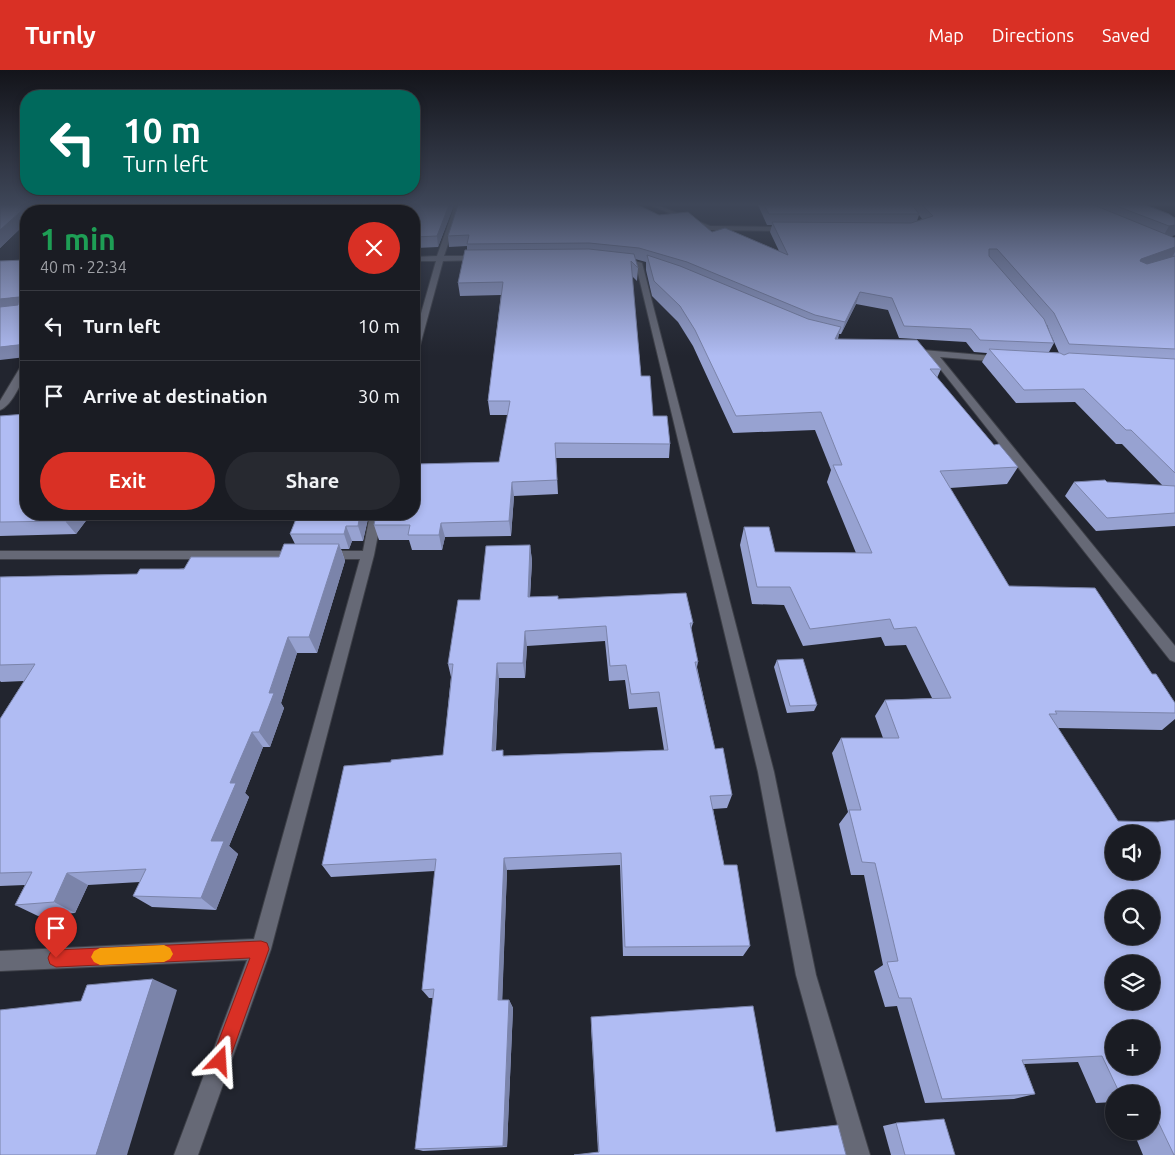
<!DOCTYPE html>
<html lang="en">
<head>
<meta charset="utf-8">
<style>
	body { margin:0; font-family:Ubuntu,sans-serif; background:#272930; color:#f1f3f6; height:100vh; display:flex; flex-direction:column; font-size:19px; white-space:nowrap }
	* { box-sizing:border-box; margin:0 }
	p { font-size:16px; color:#9fa1a6 }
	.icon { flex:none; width:28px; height:28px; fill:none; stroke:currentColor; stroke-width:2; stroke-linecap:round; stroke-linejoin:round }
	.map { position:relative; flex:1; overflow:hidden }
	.sheet { position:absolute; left:20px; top:135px; width:400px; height:315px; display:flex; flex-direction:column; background:#1a1c23; border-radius:20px; box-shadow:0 2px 8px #0003,0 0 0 1px #383a41 }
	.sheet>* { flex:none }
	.hud { position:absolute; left:20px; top:20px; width:400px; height:105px; border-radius:20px; box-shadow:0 2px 8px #0003,0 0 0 1px #383a41; background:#00695c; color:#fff; overflow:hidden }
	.tools { position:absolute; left:1105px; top:755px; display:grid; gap:10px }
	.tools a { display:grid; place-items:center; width:55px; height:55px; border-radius:50%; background:#1a1c23; box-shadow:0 2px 8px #0003,0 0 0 1px #383a41; font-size:25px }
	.pin { position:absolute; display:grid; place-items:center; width:42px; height:42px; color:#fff; margin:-51px -21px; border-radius:50% 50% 50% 0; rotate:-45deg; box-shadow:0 0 5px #0007 }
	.pin .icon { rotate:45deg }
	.me { position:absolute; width:55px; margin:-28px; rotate:20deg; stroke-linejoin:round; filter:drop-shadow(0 0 4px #0008) }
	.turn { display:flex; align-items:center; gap:18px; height:105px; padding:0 20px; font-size:22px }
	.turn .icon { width:65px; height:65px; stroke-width:2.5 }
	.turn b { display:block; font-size:35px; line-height:42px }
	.round { display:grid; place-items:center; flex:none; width:52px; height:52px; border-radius:26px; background:#272930 }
	.head { display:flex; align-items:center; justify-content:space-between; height:85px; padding:0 20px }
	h1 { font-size:30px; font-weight:700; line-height:38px; color:#1e9e55 }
	.action { display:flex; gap:10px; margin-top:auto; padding:10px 20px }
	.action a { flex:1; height:58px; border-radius:30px; background:#d93025; color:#fff; font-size:20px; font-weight:700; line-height:58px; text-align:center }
	.action a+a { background:#272930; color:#f1f3f6 }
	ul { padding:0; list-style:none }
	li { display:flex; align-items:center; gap:15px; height:70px; padding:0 20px; border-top:1px solid #383a41 }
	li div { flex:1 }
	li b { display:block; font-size:19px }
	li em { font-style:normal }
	header { display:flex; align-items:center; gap:30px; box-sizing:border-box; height:70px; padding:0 25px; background:#d93025; color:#fff }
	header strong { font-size:24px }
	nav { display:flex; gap:28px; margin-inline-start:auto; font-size:18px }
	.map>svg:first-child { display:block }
</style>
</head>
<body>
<header>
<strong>Turnly</strong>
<nav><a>Map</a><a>Directions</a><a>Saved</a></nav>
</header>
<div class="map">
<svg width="1175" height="1085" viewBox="0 0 1175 1085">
	<rect width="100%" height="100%" fill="#22252f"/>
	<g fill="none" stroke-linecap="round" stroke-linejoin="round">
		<g stroke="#3e4048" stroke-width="2">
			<g id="minor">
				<path d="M455,135H461L444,186H481L485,188L481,190L443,191L418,283L414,286V268L436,191H414V187L437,186Z"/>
				<path d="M650,135H657L710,156L788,157L791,159L788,161L709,160Z"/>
				<path d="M635,191L642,193L774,702L816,905L870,1085H846L796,905L758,702Z"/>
				<path d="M911,279L1005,287V291L1002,292L940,287L1175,576V592L1170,590L930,286L908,284L907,282Z"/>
				<path d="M26,293C27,305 12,336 0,340V331L21,296Z"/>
				<path d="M370,444H382L374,485L271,879L198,1085H174L247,890L0,901V881L254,869L360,489H326L322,488L320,485L322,482L326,481H363Z"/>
				<path d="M0,481H297L301,482L303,485L301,488L297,489H0Z"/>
			</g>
		</g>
		<use href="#minor" fill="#666976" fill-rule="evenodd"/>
	</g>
	<g fill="#97a2d1" fill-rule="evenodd">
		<path d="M0,135H454L438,177L416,178L414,184V141L105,140L89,141H26V153L0,178Z"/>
		<path d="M758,135H1146L1169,144L1175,165L1171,166L1175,168V456L1096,461L1065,426L1074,412H1107L1163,416L1122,374H1116L1075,332L1016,333L982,292L987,283L974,282L966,272L899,268L888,240L856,234L841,264H839L838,269L941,299L937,308L994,375L1018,397L1007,414L950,418L1009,516L1152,604L1175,633V649L1162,660L1058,658L1175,1085H1143L1133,1061H1151V1024H1114V1032L1096,1033L1078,992L1024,994L1035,1024L1014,1029L925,1033L897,936L885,937L874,901L883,895L864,805H851L839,754L848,742L832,683L841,668H883L875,646L885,630L932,628L906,575L885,576L881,567L803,576L784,535L752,534L740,475L744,457L775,482L856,483L827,412L831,400L815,360L733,363L693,276L678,252L652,226L646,200V192L635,189L638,198L637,211L632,206L641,306L653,346L670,374L669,388H556L558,424L514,426L511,466L445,467L442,480H412L409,470H379L374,455L499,392L508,345H490L488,331L501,225L460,226L458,213L467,180V176L449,177L448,166L659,145L712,162L779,181L770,162L772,155H767ZM919,145L922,149L917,151ZM1047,255V256L1059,283L1049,282L1054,273Z"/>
		<path d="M0,346L26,444H91L76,464L0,466Z"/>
		<path d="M144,444H369L363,471H352L349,479H341L345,491L317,583H297L281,633L284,638L270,677H263L245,723L249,727L229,776L238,784L216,840L152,837L133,826L140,812L88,815L75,843L38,846L15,835L25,815L0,816V649L24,611L1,612L0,611V507L137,504L279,487L295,474L290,464L295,452L294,448L184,451L182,448L147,449Z"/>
		<path d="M530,475L532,491L530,527L558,529L693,553L691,559L698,592L697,597L715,679L732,725L727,738L713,739L724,795L750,876L743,886H623L620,795L507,800L502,930H509L513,938L507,1077L423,1081L415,1079L433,928H429L422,920L435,801L331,807L322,795L391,692L443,685L451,607L448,594L480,530ZM605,571L609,611L625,610L629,639L657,637L664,680L504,686L496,680L499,608H525L527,576Z"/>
		<path d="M777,590L817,635L814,641L787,643L774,597Z"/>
		<path d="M591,947L776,1062L598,1082L591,956Z"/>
		<path d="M896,1053L955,1085H891L883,1056Z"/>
	</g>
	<g fill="#7b84aa">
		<path d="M28,135H29L33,141H26V153L0,178V160Z"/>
		<path d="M449,135H454L438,177L437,166Z"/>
		<path d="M1175,155V165L1162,168L1169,156Z"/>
		<path d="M414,167L416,178L414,184Z"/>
		<path d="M1175,177V182L1172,187L1134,200L1141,189Z"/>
		<path d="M860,222L856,234L841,264L845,252Z"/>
		<path d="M19,227L26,238L0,242V229Z"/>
		<path d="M841,257L836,273L835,269Z"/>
		<path d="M26,274V287L0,290V277Z"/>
		<path d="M512,412L514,426L511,466L509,451Z"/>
		<path d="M71,444H91L76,464L65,451Z"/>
		<path d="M360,444H369L363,471L358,456Z"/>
		<path d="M441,453L445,467L442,480L439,465Z"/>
		<path d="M346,456L352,471L349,479L344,464Z"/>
		<path d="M339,474L345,491L317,583L309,567Z"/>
		<path d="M530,475L532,491L529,543L528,527Z"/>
		<path d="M525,561L527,576L525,608L523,593Z"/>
		<path d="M288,567L297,583L281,633L284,638L270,677L259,662L269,623Z"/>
		<path d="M497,593L499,608L495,695L492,681Z"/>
		<path d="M252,662L263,677L245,723L249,727L229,776L238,784L216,840L201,828L211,771L230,713Z"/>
		<path d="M504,788L507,800L502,938L498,930Z"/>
		<path d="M67,803L88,815L75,843L54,832Z"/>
		<path d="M153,909L177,920L127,1085H96Z"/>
		<path d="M509,930L513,938L507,1077L503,1076Z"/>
	</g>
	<g fill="#b0bcf3" stroke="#7b84aa" fill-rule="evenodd">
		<path d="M0,135H28L0,160Z"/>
		<path d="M111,135H449L437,166L414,167V168V141H104Z"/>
		<path d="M458,135H638L659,145L688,142L712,162L725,158L788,185L772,152L911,153L933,146L922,135H1094L1175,168V177L1141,189L1140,191L1147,194L1175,186V279L1069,274L1054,243L997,179H989V186L1044,249L1054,273L980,270L971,259L904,256L892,228L860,222L845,252L815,245L687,192L639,178L589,173L467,174L469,165L448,166Z"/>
		<path d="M764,135H912L919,144H769Z"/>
		<path d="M1114,135H1146L1169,144L1175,148V155L1169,156Z"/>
		<path d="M589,179L634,184L638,198L631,191L641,306H650L653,346H667L670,374L555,373L557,410L512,412L509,451L441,453L439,465H408L410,455H374L376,444H414V402L416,394L499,392L510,331H488L503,212L458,213L465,180Z"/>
		<path d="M647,185L680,196L808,249L841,257L835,269L917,270L941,299H930L994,375L999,374L1018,397L940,401L1009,516L1095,518L1152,604H1156L1175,633V643L1055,641L1057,644H1049L1118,751L1158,752L1175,750V1085H1174L1151,1037V1024H1120L1102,986L1022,990L1035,1024L942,1029L911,928H899L887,892L898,891L875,793L862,792L849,740H861L841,668H899L885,630L951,628L916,557L894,559L890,549L810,559L790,517H757L744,457H769L775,482L872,483L833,395H842L821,342L736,346L695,260L680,236L654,211ZM1114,764H1151V801H1114ZM1114,829H1151V866H1114ZM1114,894H1151V931H1114ZM1114,959H1151V996H1114Z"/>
		<path d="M26,190V274L0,277V237L18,235L19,227L0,229V191Z"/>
		<path d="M989,279L1060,283L1064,285L1069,283L1175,289V403L1131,360H1126L1084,319L1024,320Z"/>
		<path d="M26,344V444H71L65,451L0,452V346Z"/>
		<path d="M1105,410L1107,412L1175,416V443L1107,448L1074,412Z"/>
		<path d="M298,444H360L358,456H346L344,464H290Z"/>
		<path d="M284,474H339L309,567H288L269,623H274L259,662H252L230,713H236L211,771H224L201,828L133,826L146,799L67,803L54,832L15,835L32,802L0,803V649L35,594L0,595V507L137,504L140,499H184L191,487H279Z"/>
		<path d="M530,475L528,527L558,526V529L686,523L693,553H690L698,592H695L715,679L723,678L732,725L710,726L724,795H737L750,876L625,877L621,783L504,788L498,930H509L503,1076L415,1079L434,919L422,920L436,789L322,795L344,696L391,692V690L443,685L453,594H448L458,530H480L486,476ZM606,556L610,596L626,595L631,624L659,622L668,680L503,686V680L492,681L497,593H523L525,561Z"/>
		<path d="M803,589L817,635L790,636L777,590Z"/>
		<path d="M153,909L96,1085H0V940L81,931L87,915Z"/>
		<path d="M753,936L776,1062L838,1055L846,1085H574L599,1082L591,947Z"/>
		<path d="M944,1049L955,1085H905L896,1053Z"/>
	</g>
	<linearGradient id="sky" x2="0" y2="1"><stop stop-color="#13141a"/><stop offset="0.47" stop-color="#3e4658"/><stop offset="1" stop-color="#3e4658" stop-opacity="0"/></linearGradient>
	<rect width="1175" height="286" fill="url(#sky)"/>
	<path fill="#d93025" stroke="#8d1f18" d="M261,871L267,873L269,879L229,991L226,998L220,1000L214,998L211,991L250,888L56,897L50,894L48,888L50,883L56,880Z"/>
	<path fill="#f59e0b" d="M164,875L170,878L173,884L170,889L164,892L100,895L94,892L91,887L94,881L100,878Z"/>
</svg>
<div class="tools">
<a><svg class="icon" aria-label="sound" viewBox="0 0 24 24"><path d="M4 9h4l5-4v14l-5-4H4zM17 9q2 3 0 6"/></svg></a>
<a><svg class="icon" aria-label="search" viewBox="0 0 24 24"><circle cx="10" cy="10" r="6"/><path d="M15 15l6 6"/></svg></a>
<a><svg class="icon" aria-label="layers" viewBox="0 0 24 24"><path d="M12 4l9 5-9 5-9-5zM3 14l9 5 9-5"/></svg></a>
<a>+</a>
<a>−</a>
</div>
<div class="pin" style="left:56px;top:888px;background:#d93025"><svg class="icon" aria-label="arrive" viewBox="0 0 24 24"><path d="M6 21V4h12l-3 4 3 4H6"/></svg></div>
<svg class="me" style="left:220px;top:991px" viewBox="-20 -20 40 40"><path d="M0-17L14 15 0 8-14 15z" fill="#d93025" stroke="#fff" stroke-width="4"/></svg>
<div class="hud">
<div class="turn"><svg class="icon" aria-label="left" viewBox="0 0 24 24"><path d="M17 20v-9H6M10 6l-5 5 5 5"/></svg><div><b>10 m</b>Turn left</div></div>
</div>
<section class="sheet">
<div class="head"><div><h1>1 min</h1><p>40 m · 22:34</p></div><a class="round" style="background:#d93025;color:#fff"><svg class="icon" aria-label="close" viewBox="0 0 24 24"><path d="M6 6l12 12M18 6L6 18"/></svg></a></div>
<ul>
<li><svg class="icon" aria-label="left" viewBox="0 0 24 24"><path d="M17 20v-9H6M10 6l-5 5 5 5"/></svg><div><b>Turn left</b></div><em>10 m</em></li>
<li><svg class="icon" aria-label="arrive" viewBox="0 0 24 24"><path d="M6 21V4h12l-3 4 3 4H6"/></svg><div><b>Arrive at destination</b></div><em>30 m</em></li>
</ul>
<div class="action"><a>Exit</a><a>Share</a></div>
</section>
</div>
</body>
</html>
